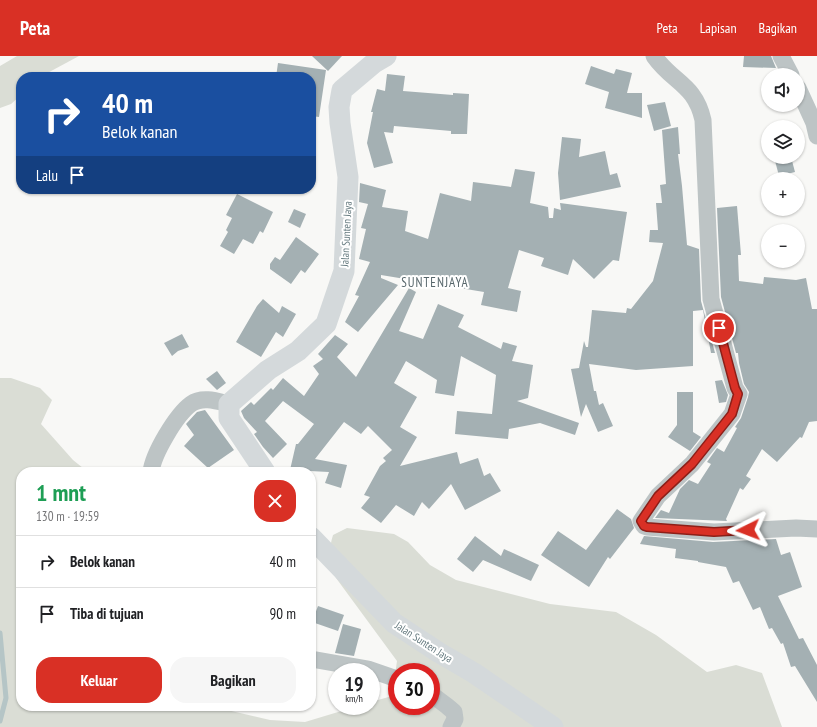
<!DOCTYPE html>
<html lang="id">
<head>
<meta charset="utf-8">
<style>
	body { margin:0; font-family:"PT Sans Narrow",sans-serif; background:#f6f6f6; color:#202124; height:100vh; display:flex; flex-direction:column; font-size:15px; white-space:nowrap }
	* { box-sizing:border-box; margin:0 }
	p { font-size:13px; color:#757577 }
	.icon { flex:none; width:22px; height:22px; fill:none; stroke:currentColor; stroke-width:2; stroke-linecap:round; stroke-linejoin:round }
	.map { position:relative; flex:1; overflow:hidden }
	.side { position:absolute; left:16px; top:411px; width:300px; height:244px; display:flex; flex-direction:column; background:#fff; border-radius:16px; box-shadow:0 1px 3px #0004 }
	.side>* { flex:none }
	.top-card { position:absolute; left:16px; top:16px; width:300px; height:122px; border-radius:16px; box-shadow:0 1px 3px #0004; background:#1a4fa0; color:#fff; overflow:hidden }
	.controls { position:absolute; left:761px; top:12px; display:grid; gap:8px }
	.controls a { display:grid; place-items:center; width:44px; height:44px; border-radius:50%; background:#fff; box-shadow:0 1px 3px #0004; font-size:20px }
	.speed { position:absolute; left:328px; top:607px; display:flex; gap:8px; font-size:20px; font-weight:700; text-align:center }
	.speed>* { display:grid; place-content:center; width:52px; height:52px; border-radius:50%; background:#fff; box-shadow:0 1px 3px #0004; line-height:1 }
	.speed small { font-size:10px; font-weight:400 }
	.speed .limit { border:6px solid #d22; background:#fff; color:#111 }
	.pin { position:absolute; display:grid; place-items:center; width:34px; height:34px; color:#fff; margin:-17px; border:2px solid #fff; border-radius:50%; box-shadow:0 1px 4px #0007 }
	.me { position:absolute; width:44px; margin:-22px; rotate:267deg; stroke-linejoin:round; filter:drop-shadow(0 0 3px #0008) }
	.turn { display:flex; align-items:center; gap:14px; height:84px; padding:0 20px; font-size:18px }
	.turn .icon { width:52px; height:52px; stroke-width:2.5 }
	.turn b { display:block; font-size:28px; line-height:34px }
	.then { display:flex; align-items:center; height:38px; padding:0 20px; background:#0003; gap:8px; font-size:15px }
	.round { display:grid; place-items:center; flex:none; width:42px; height:42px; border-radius:16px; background:#f6f6f6 }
	.head { display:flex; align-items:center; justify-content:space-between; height:68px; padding:0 20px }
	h1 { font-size:24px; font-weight:600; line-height:30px; color:#1e9e55 }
	.button { display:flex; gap:8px; margin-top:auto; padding:8px 20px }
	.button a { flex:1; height:46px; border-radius:16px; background:#d93025; color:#fff; font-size:16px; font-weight:600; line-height:46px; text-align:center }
	.button a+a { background:#f6f6f6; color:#202124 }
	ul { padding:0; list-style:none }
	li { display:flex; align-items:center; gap:12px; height:52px; padding:0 20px; border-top:1px solid #e0e0e0 }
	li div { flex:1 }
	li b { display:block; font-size:15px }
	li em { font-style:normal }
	header { display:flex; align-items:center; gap:24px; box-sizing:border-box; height:56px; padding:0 20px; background:#d93025; color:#fff }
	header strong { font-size:19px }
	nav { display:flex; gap:22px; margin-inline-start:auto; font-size:14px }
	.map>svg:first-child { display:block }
</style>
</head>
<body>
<header>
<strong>Peta</strong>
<nav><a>Peta</a><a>Lapisan</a><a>Bagikan</a></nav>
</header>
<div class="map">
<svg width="817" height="671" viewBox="0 0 817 671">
	<rect width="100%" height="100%" fill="#f8f8f6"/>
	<g fill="#daddd5" fill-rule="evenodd">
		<path d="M17,0H79L40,21H21V39L11,48L0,52V10Z"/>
		<path d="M0,322H11L40,332L52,344L41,368L73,404L88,416H21V650H210L270,664L305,666L358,650H371V646L392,640L397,605L336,522C329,506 328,496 333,479L347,472L394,478L408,486L430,509L456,524L550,548L616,556L656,579L707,616L736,609L762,617L782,671H0ZM397,616H431V650H397Z"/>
	</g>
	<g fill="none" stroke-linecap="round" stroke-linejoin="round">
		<path stroke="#b5c5c6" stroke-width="5" d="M0,577L6,642L0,665"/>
	</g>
	<g fill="#a4b0b3">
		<path d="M312,0H342L328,15Z"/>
		<path d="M744,0H771L776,12L743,11Z"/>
		<path d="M278,7L326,14L319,61L311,60V21H276Z"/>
		<path d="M591,10L614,18L616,13L632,17L627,37H642V62L605,52L609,36L585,28Z"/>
		<path d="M387,18L405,20L403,35L453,39V37L469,38L467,78H451V75L394,70L393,77L384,76L393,107L374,112L367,87L373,56H371L377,33L385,35Z"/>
		<path d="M665,46L671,70L654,75L647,49Z"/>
		<path d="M678,71L680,98H678L682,130L687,189L699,193L701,245L715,297H711L703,254L693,255V310L636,314L589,308L594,335H596L599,349L603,347L613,370L598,376L586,348L581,361L571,313L579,312L584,285L586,291H588L592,254L626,257L627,252L631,253L653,225L663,187L649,186L650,174H658L656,147H662L660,129L666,128L662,74Z"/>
		<path d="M562,81L581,83L579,101L605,95L610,119L617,117L621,131L560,144L558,117Z"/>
		<path d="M774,101H791L795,116L779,120Z"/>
		<path d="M515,113L535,116L530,147L548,151L549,162H553L554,152L561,154L560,147L627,156L619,205L613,204L594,223L573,203L568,219L541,210L544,202L519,194L508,232L521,235L517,256L481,249L484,236L381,219V222L398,229L358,276L345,266L359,240L355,239L370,206L359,203L366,173L361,172L368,148L359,146L360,127L386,134L382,151L408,155L405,175L428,183L440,137L471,145L473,126L511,131Z"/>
		<path d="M237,138L273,156L263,177L260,175L253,188L243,183L234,198L220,190L228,176L226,174L232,162L226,159Z"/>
		<path d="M737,150L741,199H738L739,225L763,228L764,221L796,224L806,222L812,253H817V365L809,366L802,382L800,381L777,406L762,393L746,420L751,423L743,434L740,432L726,463L727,465L655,462L661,454L669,457L680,433L689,424L698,428L711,408L707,406L717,392L724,396L737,372L735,371L741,362L748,341L749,336L744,328L739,307L738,297H736L721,241L717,152Z"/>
		<path d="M294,153L306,158L300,172L288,166Z"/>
		<path d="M296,181L319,198L305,217L301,214L291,228L270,213V208L275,201L280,204Z"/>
		<path d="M409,232L416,236L399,275L423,283L438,248L464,259L458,271L501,293L503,286L517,290L512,305L533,309L528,342L517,345L579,367L575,379L540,367L509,373L508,383L455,378L457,355L492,358L496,319L461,300L454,340L435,337L437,324L406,305L394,327L417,341L400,371L417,381L400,410L457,396L460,408L478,402L484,420L490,417L501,435L465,454L451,428L429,453L422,446L414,460L396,449L381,467L361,452L370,441L364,439L380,410L386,405L383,402L392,394L368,370L361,378L344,366L315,403L347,409L341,432L325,427L329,416L290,414L296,388H298L314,368L283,345L265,365L287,388L273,402L263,391L254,378L257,376L244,362L241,355L251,346L254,349L271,332L273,334L283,322L304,340L319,318L313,310L323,303L318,298L335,279L348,288L337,301L356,321Z"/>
		<path d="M263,243L279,257L282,250L296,258L283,281L276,276L261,301L236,286L257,250Z"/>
		<path d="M182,278L189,291L178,295L172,300L164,287Z"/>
		<path d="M217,315L226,327L217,334L206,323Z"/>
		<path d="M722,324L728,339L726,346L719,347L715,325Z"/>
		<path d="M677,336H693V376L701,381L690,395L668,381L677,369Z"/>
		<path d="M205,354L234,394L208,412L184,390L194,379L186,368L197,356Z"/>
		<path d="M617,453L631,463L634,472L610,503L608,501L589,531L541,499L558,475L586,494Z"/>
		<path d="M475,480L501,500L504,493L539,509L531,525L483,504L473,516L457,503Z"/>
		<path d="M644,480L713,486L776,483L781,499L790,496L802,531L778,540L799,583L803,582L817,609V646L795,610L791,611L783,587L781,588L772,572L769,573L760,551L753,554L739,525L733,527L726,511L698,506V505L675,502L676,493L640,488Z"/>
		<path d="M318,550L344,559L338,575L312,566Z"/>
		<path d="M343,568L361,573L354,600L335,597Z"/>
	</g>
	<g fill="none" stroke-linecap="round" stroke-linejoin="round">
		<g stroke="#bdc4c5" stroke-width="17">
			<path d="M654,0C673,27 695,28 703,64L711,243L735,332L739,338L732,358L692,408L658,440L641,465L644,470L647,471L714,476L796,472L817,473"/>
			<path d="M781,0L791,19"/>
			<path d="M798,32L814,67L817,80"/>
			<path d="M151,416C153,398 176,359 191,348C202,340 217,345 229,348"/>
			<path d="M311,603L368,613L397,623"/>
			<path d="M431,638L447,650L454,656L455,663L451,671"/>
		</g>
		<g stroke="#d4d9db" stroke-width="21">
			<path d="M265,416L229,362V348L268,314L298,295L326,268L344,215L348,121L340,67L339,51L342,34L374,7L386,0"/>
			<path d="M311,481L394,567L438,596L474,617L553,671"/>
		</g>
	</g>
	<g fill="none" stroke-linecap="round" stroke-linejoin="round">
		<g stroke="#8d1f18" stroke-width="10">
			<path id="route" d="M719,272L735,332L738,338L732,358L692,408L658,440L641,465L644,470L647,471L714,476L748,474"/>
		</g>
		<use href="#route" stroke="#d93025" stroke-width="7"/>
	</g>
	<g text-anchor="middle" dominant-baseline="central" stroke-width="4" stroke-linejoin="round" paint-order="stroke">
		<g font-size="11" fill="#657a7f" stroke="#fff">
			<text transform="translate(346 178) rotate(-87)">Jalan Sunten Jaya</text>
			<text transform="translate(424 586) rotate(33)">Jalan Sunten Jaya</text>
		</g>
		<g font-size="13" letter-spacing="1" fill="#57666b" stroke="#fff">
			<text x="435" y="226">SUNTENJAYA</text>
		</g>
	</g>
</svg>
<div class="controls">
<a><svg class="icon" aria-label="sound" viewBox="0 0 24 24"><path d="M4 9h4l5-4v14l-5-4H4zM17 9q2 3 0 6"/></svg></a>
<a><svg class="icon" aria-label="layers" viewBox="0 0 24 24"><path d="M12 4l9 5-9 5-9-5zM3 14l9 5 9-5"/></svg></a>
<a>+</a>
<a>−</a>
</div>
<div class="speed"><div>19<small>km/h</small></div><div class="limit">30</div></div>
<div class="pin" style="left:719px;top:272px;background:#d93025"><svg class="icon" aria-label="arrive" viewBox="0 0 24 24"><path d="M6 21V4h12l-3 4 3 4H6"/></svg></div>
<svg class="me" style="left:748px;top:474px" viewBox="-20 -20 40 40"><path d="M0-17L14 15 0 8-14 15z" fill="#d93025" stroke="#fff" stroke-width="4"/></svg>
<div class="top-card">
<div class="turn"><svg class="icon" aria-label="right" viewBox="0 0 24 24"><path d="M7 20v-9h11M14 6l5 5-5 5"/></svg><div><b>40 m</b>Belok kanan</div></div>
<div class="then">Lalu<svg class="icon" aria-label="arrive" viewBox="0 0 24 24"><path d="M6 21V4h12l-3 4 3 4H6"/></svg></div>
</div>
<section class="side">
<div class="head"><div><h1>1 mnt</h1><p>130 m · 19:59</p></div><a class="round" style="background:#d93025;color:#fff"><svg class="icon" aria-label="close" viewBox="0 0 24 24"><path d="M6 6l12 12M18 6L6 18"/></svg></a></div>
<ul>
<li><svg class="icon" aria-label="right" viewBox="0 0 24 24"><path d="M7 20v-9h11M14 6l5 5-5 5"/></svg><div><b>Belok kanan</b></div><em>40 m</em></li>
<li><svg class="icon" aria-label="arrive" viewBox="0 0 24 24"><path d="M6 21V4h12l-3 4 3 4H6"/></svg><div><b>Tiba di tujuan</b></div><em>90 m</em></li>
</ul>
<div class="button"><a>Keluar</a><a>Bagikan</a></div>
</section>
</div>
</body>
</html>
